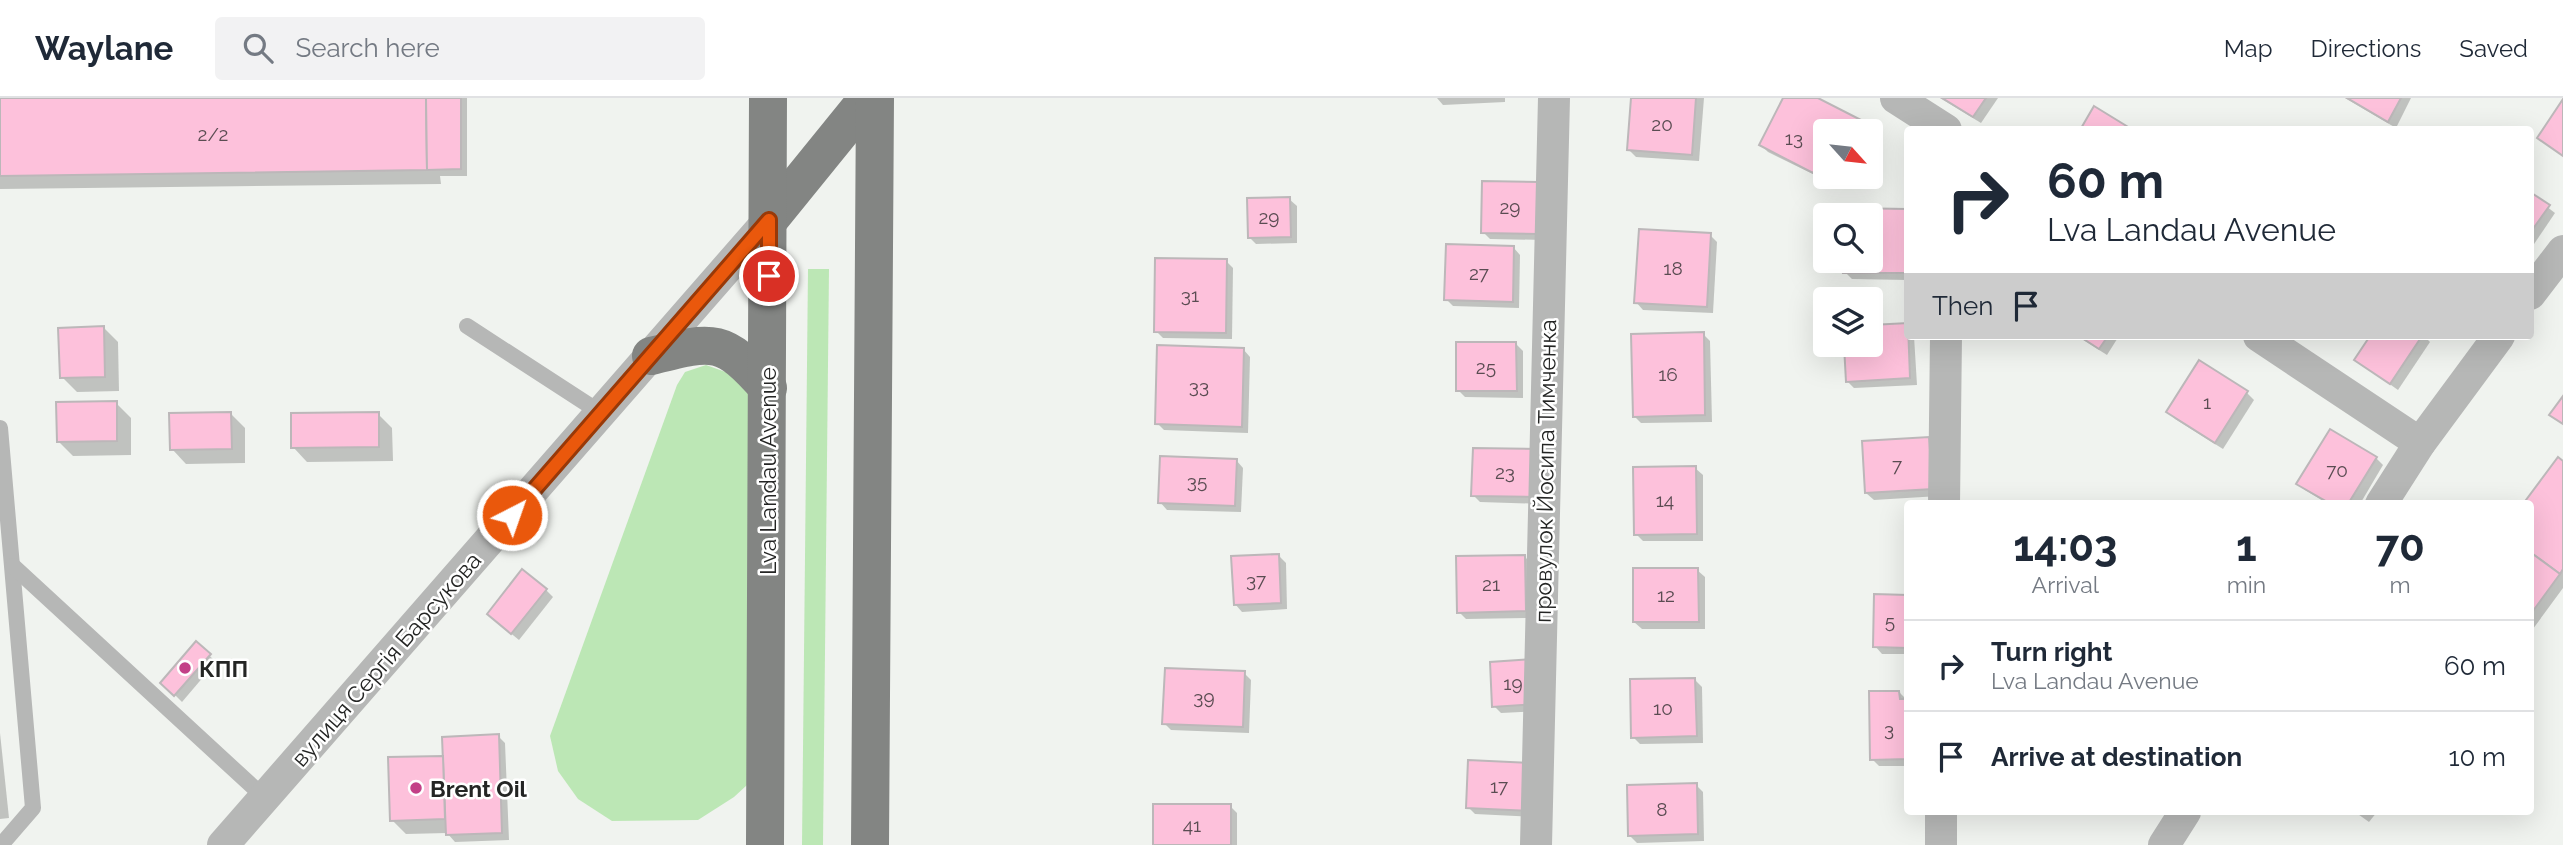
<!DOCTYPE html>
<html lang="en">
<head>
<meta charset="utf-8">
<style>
	body { margin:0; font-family:Raleway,sans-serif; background:#f2f2f3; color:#1f2937; height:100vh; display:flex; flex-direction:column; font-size:26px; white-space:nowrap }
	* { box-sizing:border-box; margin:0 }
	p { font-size:23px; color:#747a83 }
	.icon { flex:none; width:38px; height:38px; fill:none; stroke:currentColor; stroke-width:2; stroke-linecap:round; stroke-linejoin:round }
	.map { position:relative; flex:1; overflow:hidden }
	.details { position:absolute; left:1904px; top:402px; width:630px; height:315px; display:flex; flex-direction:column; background:#fff; border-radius:7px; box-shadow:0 7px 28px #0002 }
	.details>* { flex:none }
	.hud { position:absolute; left:1904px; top:28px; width:630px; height:214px; border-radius:7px; box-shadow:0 7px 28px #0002; background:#fff; color:#1f2937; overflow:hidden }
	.needle { width:46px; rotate:117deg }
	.controls { position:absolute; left:1813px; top:21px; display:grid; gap:14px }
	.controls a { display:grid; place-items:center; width:70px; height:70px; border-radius:7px; background:#fff; box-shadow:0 7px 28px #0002; font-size:35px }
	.pin { position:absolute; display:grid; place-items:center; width:60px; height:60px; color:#fff; margin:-30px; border:4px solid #fff; border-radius:50%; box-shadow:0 2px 7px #0007 }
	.me { position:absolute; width:77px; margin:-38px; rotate:41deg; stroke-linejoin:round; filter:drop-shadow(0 0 5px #0008) }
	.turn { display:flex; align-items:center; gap:24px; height:147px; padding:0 28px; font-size:32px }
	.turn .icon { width:91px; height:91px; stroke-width:2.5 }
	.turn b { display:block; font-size:49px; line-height:60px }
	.then { display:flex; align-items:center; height:66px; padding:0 28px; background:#0003; gap:14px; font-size:26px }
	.eta { display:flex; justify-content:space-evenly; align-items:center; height:119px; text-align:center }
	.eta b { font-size:42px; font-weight:700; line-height:49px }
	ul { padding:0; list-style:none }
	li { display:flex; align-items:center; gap:21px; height:91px; padding:0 28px; border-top:2px solid #e0e1e3 }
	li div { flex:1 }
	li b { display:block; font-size:26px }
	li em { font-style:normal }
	header { display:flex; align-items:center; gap:42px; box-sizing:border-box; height:98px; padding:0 35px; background:#fff; border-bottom:2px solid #e0e1e3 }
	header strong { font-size:33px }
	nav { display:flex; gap:38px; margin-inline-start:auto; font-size:24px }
	.search { width:490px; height:63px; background:#f2f2f3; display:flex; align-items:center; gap:18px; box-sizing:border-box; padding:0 24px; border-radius:7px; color:#747a83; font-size:26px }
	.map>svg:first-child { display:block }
</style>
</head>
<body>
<header>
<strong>Waylane</strong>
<div class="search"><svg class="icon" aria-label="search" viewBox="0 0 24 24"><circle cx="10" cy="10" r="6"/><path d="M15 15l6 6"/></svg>Search here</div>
<nav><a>Map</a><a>Directions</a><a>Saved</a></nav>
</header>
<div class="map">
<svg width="2563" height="747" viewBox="0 0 2563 747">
	<rect width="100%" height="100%" fill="#f0f3ef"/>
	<g fill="#bce7b5">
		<path d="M808,171H829L823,747H802Z"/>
		<path d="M706,267L737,278L749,290L747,687L734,699L698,722L612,723L578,701L558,673L550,638L677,287L685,274Z"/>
	</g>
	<g fill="#0003">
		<path d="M0,0H467V78H440L441,86L0,91Z"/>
		<path d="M1437,0H1505V4L1443,7Z"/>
		<path d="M1633,0H1704L1699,63L1636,59L1629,52Z"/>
		<path d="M1785,0H1814L1860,23L1867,30L1865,33H1825V71L1821,80L1768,54L1761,47Z"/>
		<path d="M1940,0H1998L1981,25Z"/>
		<path d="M2345,0H2411L2396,30Z"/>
		<path d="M1484,85L1545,142L1490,141L1483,134Z"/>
		<path d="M2530,96L2555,115L2530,152Z"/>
		<path d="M1289,101L1297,108V145L1256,146L1249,139Z"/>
		<path d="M1846,112H1908V182L1852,181L1845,174V163H1871V117H1846Z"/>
		<path d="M1710,137L1717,144L1713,215L1643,212L1636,204Z"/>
		<path d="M1513,149L1520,157L1519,210L1453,208L1446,201Z"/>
		<path d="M1226,163L1233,170L1232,241L1163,240L1156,233Z"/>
		<path d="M1907,226L1908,238H1914L1917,287L1854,290L1847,283L1846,247H1871V228Z"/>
		<path d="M104,230L118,244L119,293L77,294L62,279Z"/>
		<path d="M1703,236L1710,243L1712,324L1641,325L1634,318Z"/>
		<path d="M2077,238H2119L2107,257Z"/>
		<path d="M2372,238H2424L2430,244L2398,292L2356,262Z"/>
		<path d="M1516,246L1523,253V300L1465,299L1458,292Z"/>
		<path d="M1243,251L1250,259L1248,335L1164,332L1157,325Z"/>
		<path d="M2200,264L2247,295L2254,302L2223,351L2175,321L2168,313Z"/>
		<path d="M116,305L131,320V357L73,358L58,343Z"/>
		<path d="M231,316L245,330V365L186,366L172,351Z"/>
		<path d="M378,316L392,330L393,363L307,364L293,349Z"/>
		<path d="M1864,345L1939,398L1874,402L1866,395Z"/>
		<path d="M1474,351L1545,406L1480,404L1473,397Z"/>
		<path d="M2376,360L2383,367L2360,406H2328L2305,392L2298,385Z"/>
		<path d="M1236,362L1243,370L1241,414L1167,412L1160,404Z"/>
		<path d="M2563,365V490L2530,535V406H2526Z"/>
		<path d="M1695,370L1703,377V443H1643L1636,436Z"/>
		<path d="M1279,458L1286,465L1287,511L1242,514L1235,506Z"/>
		<path d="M1524,458L1532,466V520L1466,521L1459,514Z"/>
		<path d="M1697,472L1705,479V531H1642L1634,524Z"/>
		<path d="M546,492L553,499L519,542L496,523Z"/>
		<path d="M1908,499V556H1882L1875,548Z"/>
		<path d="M196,545L216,564L182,604L162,584Z"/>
		<path d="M1533,563L1543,613L1501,615L1494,608Z"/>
		<path d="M1244,575L1251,582L1249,635L1171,632L1164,625Z"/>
		<path d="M1695,582L1702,589L1703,645L1640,646L1633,639Z"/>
		<path d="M1899,594L1908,603V668H1879L1872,661Z"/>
		<path d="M0,635L9,720L0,721Z"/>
		<path d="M498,638L505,645L509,742L455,744L447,735L406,736L392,722L444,659Z"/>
		<path d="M1538,674L1536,719L1475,716L1468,709Z"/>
		<path d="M1696,687L1703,694L1704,743L1637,745L1630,738Z"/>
		<path d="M1230,708L1237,715V747H1155Z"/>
		<path d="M2355,714H2377L2369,724Z"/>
	</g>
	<g fill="#fdc1db" stroke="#bcb7b9" stroke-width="2">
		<path d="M0,0H426L427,72L0,78Z"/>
		<path d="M426,0H461V71L427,72Z"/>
		<path d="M1631,0H1696L1692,57L1627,52Z"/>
		<path d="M1783,0H1818L1861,22L1855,33H1825V51L1813,75L1759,47Z"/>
		<path d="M1942,0H1986L1973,19Z"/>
		<path d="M2347,0H2401L2388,24Z"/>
		<path d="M2563,1V58L2537,40Z"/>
		<path d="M2094,8L2133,32H2080Z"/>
		<path d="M1482,83L1539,84L1538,136L1481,135Z"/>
		<path d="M2530,94L2550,107L2530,135Z"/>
		<path d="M1290,99L1291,139L1248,140L1247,100Z"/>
		<path d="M1844,110L1908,111V175H1843L1844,163H1871V117H1844Z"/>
		<path d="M1639,131L1711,135L1707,209L1634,205Z"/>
		<path d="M1446,146L1514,148L1513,204L1444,202Z"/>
		<path d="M1155,160L1227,161L1226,235L1154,234Z"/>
		<path d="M1908,225L1910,280L1846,284L1844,247H1871V227Z"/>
		<path d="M104,228L105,279L60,280L58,230Z"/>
		<path d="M1704,234L1705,317L1633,319L1631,236Z"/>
		<path d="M2079,238H2108L2099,251Z"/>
		<path d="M2370,238H2422L2390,286L2354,262Z"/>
		<path d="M1456,244H1516L1517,293H1456Z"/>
		<path d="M1157,247L1244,250L1242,329L1155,326Z"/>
		<path d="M2199,262L2248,293L2215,345L2166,314Z"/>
		<path d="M2563,298V326L2549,317Z"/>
		<path d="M117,303V343L57,344L56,304Z"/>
		<path d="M231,314L232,351L170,352L169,315Z"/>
		<path d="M379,314V349L291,350V315Z"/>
		<path d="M2330,331L2377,359L2348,406H2331L2296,386Z"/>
		<path d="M1929,339L1933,391L1865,395L1862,343Z"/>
		<path d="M1473,350L1539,351L1538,399L1471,398Z"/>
		<path d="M1160,358L1237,361L1235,408L1158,405Z"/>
		<path d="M2558,359L2563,363V471L2560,476L2530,454V406H2523Z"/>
		<path d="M1696,368L1697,436L1634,437L1633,369Z"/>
		<path d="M2530,454L2560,476L2530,517Z"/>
		<path d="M1279,456L1281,505L1234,507L1231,458Z"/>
		<path d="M1525,457L1526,513L1457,515L1456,458Z"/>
		<path d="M1633,470H1698L1699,524H1633Z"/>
		<path d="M522,471L547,491L511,536L487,516Z"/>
		<path d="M1874,496L1908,497V550L1873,549Z"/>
		<path d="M196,543L211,556L174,598L160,585Z"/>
		<path d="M1534,561L1537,606L1492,609L1490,564Z"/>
		<path d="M1165,570L1245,573L1243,629L1162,626Z"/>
		<path d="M1695,580L1697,638L1631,640L1630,581Z"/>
		<path d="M1869,593H1899L1900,601H1908V661L1870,662Z"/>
		<path d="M499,636L502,735L446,737L442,639Z"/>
		<path d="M443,658L445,721L390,723L388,659Z"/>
		<path d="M1468,662L1532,665L1530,713L1466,710Z"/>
		<path d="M1697,685L1698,736L1628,738L1627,687Z"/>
		<rect x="1153" y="706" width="78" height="41"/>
	</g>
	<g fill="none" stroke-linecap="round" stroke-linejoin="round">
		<g stroke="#b6b7b6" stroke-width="16">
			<path d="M467,228L601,315"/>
			<path d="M0,330L33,710L1,747"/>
			<path d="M13,468L265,700"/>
		</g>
		<g stroke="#b6b7b6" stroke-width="32">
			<path d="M1896,0L1946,32"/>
			<path d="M2530,196L2563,153"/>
			<path d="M2259,238L2420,345"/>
			<path d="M1944,406L1946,238"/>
			<path d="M2381,406L2420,345L2499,238"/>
			<path d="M223,747L769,122"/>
			<path d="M1536,747L1554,0"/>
			<path d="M1941,747V714"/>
			<path d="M2164,747L2185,714"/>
		</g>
		<g stroke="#838583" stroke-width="38">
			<path d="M769,122L868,0"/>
			<path d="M651,258C714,242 723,239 768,290"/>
			<path d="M765,747L768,0"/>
			<path d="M870,747L875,0"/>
		</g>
	</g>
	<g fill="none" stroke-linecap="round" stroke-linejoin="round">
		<g stroke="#983908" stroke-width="18">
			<path id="route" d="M512,417L769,122V178"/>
		</g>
		<use href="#route" stroke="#ea580c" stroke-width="12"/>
	</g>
	<g fill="#c34087" stroke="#fff" stroke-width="2.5">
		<circle cx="185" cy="570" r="7"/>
		<circle cx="416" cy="690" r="7"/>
	</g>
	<g text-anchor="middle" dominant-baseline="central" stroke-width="5" stroke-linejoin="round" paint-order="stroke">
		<g font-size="19" fill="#5a4c52">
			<text x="1662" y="26">20</text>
			<text x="213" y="36">2/2</text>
			<text x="1794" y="40">13</text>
			<text x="1510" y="109">29</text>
			<text x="1269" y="119">29</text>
			<text x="1673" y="170">18</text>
			<text x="1479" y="175">27</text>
			<text x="1190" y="197">31</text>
			<text x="1486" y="269">25</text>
			<text x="1668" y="276">16</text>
			<text x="1199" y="288">33</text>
			<text x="2207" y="304">1</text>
			<text x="1897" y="367">7</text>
			<text x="2337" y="372">70</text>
			<text x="1505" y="374">23</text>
			<text x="1197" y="383">35</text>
			<text x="1665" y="402">14</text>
			<text x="1256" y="482">37</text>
			<text x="1491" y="486">21</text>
			<text x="1666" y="497">12</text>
			<text x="1890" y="523">5</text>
			<text x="1513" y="585">19</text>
			<text x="1204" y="599">39</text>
			<text x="1663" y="610">10</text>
			<text x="1889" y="631">3</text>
			<text x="1499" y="688">17</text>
			<text x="1662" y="711">8</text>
			<text x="1192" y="727">41</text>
		</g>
		<g font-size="23" fill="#242524" stroke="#fff">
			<text transform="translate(767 373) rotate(-90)">Lva Landau Avenue</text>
			<text transform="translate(1545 373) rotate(-89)">провулок Йосипа Тимченка</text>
			<text transform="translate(386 561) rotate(-49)">вулиця Сергія Барсукова</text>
		</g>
		<g font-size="23" font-weight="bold" fill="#242524" stroke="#fff" text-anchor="start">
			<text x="199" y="570">КПП</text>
			<text x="430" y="690">Brent Oil</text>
		</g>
	</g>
</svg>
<div class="controls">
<a><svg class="needle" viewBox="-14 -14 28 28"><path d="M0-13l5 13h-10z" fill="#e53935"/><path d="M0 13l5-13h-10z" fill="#747a83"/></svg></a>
<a><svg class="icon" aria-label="search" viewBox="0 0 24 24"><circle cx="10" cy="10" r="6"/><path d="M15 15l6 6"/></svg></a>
<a><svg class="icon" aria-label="layers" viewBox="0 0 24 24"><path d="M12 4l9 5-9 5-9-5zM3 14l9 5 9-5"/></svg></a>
</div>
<div class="pin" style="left:769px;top:178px;background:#d93025"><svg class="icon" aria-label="arrive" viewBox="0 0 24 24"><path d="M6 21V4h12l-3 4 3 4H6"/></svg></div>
<svg class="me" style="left:512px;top:417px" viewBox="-20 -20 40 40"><circle r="17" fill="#ea580c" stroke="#fff" stroke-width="3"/><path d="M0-11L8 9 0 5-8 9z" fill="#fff"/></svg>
<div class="hud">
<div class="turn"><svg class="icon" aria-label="right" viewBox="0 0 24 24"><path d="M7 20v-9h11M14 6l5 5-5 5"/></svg><div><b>60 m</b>Lva Landau Avenue</div></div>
<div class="then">Then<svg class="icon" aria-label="arrive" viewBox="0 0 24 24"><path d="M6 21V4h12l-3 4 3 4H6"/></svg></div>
</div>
<section class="details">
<div class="eta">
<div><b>14:03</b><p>Arrival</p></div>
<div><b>1</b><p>min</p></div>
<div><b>70</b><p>m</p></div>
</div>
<ul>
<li><svg class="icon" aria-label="right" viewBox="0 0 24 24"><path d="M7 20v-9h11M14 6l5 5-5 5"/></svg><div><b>Turn right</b><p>Lva Landau Avenue</p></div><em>60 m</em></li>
<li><svg class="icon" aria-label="arrive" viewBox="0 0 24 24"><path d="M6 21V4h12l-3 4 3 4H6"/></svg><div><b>Arrive at destination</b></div><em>10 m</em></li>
</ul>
</section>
</div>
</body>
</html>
